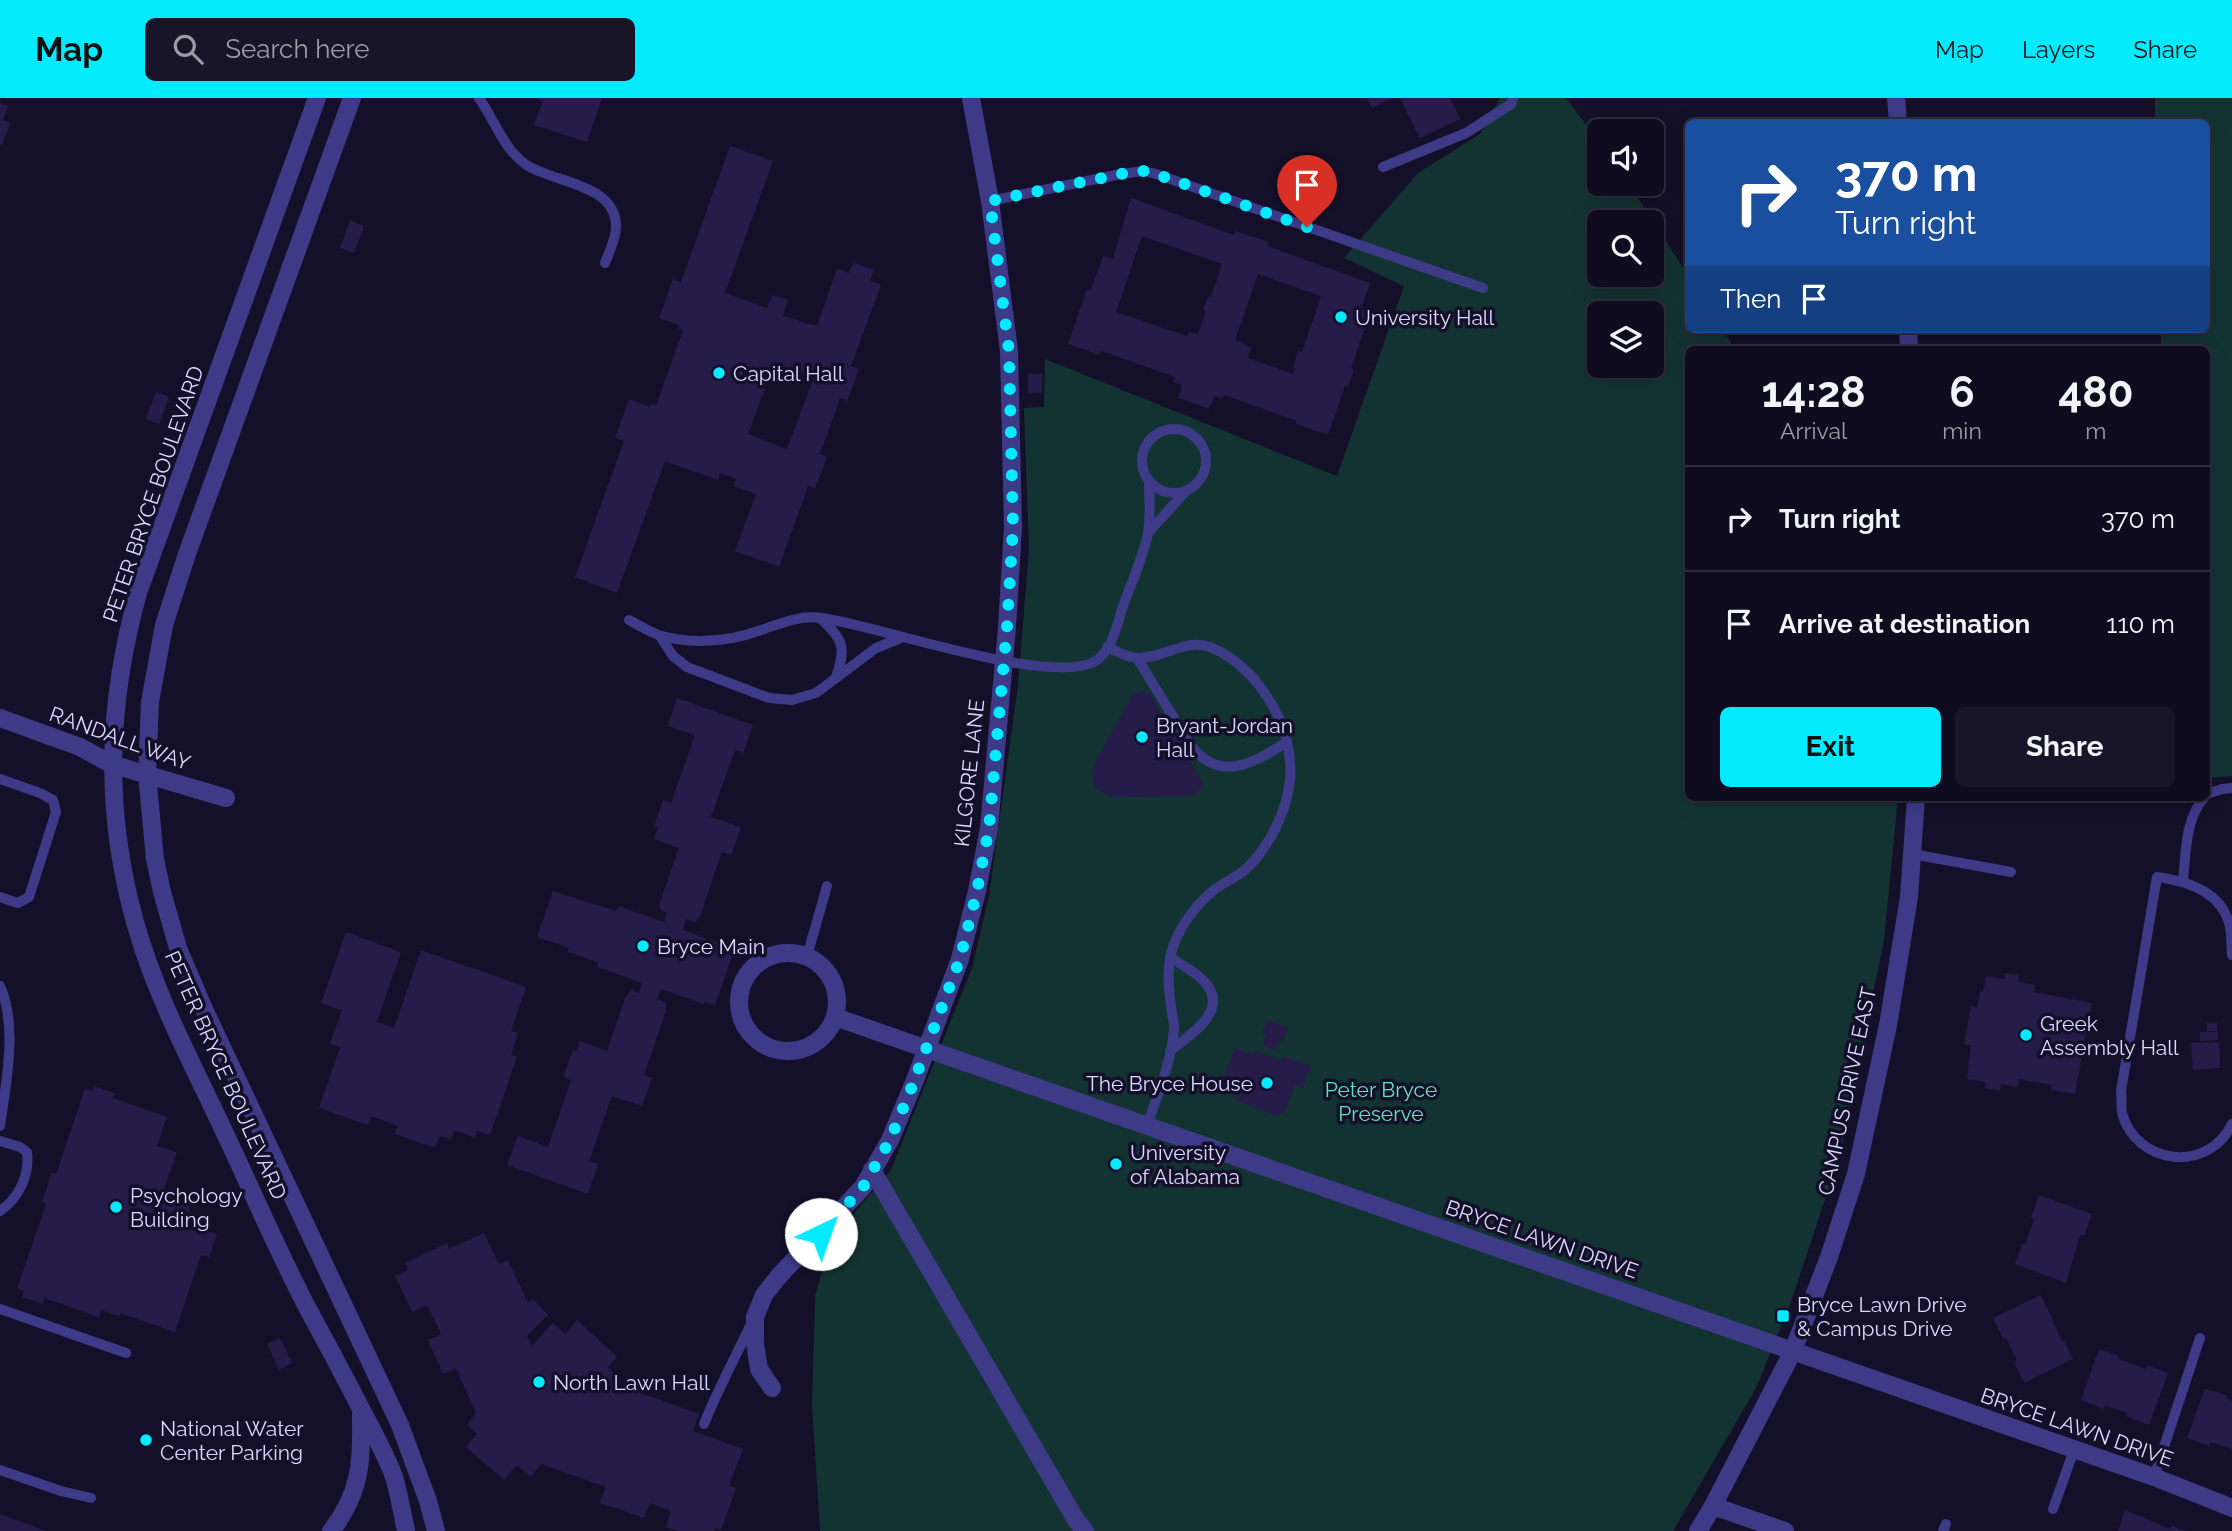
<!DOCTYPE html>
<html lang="en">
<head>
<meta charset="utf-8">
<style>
	body { margin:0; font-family:Raleway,sans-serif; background:#181528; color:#f1f3f6; height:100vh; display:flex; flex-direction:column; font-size:26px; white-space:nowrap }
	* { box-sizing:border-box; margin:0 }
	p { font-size:23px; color:#9b9ba4 }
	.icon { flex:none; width:38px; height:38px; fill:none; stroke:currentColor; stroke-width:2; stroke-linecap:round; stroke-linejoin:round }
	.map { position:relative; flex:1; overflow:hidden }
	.side { position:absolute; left:1685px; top:248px; width:525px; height:455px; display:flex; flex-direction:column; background:#0f0c1f; border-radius:10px; box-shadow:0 4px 18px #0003,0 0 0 2px #2f2c3d }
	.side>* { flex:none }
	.guide { position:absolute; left:1685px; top:21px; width:525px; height:214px; border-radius:10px; box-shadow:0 4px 18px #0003,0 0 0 2px #2f2c3d; background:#1a4fa0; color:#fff; overflow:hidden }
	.fabs { position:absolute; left:1587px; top:21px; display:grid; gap:14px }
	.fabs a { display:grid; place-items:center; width:77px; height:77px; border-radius:10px; background:#0f0c1f; box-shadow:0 4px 18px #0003,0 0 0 2px #2f2c3d; font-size:35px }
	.pin { position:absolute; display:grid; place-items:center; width:60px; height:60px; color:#fff; margin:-72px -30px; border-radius:50% 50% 50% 0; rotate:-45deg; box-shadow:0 0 7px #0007 }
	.pin .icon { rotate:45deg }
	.me { position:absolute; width:77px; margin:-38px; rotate:42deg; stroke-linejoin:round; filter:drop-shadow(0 0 5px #0008) }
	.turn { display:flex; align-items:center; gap:24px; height:147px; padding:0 35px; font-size:32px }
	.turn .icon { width:91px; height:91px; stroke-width:2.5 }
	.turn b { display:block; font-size:49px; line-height:60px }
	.then { display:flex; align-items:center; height:66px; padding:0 35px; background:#0003; gap:14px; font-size:26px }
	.eta { display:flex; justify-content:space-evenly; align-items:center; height:119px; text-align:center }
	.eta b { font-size:42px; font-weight:700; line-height:49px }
	.primary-button { display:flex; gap:14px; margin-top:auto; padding:14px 35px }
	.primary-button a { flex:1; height:80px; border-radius:10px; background:#04eaff; color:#111; font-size:28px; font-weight:700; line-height:80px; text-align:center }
	.primary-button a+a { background:#181528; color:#f1f3f6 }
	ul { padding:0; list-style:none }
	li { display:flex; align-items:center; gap:21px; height:105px; padding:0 35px; border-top:2px solid #2f2c3d }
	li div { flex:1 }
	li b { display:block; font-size:26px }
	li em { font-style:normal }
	header { display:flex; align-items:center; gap:42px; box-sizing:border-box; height:98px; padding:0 35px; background:#04eaff; color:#111 }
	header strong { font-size:33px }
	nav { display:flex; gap:38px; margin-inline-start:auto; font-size:24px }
	.search { width:490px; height:63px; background:#181528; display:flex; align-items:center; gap:18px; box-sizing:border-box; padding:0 24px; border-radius:10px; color:#9b9ba4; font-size:26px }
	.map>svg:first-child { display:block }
</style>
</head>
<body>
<header>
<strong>Map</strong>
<div class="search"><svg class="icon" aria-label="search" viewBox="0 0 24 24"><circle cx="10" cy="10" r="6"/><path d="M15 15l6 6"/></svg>Search here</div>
<nav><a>Map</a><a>Layers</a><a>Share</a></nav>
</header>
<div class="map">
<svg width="2232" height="1433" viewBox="0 0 2232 1433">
	<rect width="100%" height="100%" fill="#141029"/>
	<g fill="#133332" fill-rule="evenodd">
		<path d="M1500,0H1566L1599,44L1600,86H1629L1689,179V231H1722L1736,252H1689V700H1898L1884,842L1841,1053L1790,1207L1756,1290L1673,1433H820L812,1307L815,1199L825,1163L849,1121L891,1072L972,870L989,798L1018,587L1029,452L1024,310L1044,309L1045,261L1337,378L1404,188L1344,160L1418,75L1480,36ZM1600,124H1652V177H1600ZM1600,215H1652V268H1600Z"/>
		<path d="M2155,0H2232V678L2207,680V252H2161V231H2207V24H2155Z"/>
	</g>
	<g fill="#251c4a" fill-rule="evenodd">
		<path d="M536,0H602L587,44L534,27L543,3Z"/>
		<path d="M1367,0H1392L1372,10Z"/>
		<path d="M1400,0H1450L1460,21L1420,40Z"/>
		<path d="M0,5L8,8L3,22L10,25L2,47H0Z"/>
		<path d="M730,48L773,63L725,195L767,210L772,197L788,202L783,218L817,228L837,171L849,175L853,165L874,172L870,183L881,187L851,268L859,271L847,303L840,300L820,356L827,359L815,390L808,388L779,469L735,453L756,396L733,388L736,381L720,375L718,382L665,363L617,495L575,479L624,343L615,340L629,301L650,309L651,306L656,308L671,266L683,232L678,230L679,227L659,220L673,181L681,184ZM775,264L814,279L787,351L748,336Z"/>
		<path d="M1131,100L1234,137L1235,133L1269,144L1267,148L1370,185L1361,211L1370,215L1351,270L1354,272L1348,289L1345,288L1328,337L1296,326L1297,323L1224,297L1223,301L1214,298L1209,311L1178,300L1182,287L1173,284L1175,279L1101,253L1100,257L1068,246L1087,191L1091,192L1103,158L1113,161ZM1142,138L1222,166L1211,199L1208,198L1203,212L1206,213L1198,236L1189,234L1187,238L1116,214ZM1258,176L1321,198L1302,254L1298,253L1293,269L1295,270L1293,276L1248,260L1251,249L1235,242Z"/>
		<path d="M350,122L364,128L354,155L340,150Z"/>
		<rect x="1028" y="276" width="14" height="19"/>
		<path d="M156,294L169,299L159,326L146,321Z"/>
		<path d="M1141,592L1150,596L1171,631L1186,621L1196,638L1181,648L1202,683L1201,691L1193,698L1110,699L1094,689L1092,670L1132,597Z"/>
		<path d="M677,600L753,627L743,655L735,652L711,719L741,729L731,757L722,754L700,818L695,825L686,821L683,832L724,847V849L734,853L715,907L705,904L704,906L661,891L657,901L666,904V913L644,977L652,980L642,1008L612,998L589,1063L598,1066L588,1096L507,1067L518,1038L548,1049L571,982L563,979L573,952L576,954L580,943L607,953L626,898L631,892L639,895L642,885L597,869L598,864L567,854L569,850L537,839L553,793L616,813L618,808L664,824L667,815L660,812V804L679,750L654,741L658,729L654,728L663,702L671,705L695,637L668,628Z"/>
		<path d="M346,834L401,854L377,924L394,930L421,852L526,889L511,933L518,935L511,957L517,959L490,1037L477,1033L475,1040L454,1032L451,1042L440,1038L435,1050L395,1036L398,1028L371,1018L368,1027L319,1010L340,949L330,946L342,912L321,905Z"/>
		<path d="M2005,875L2019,877L2018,884L2035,887L2034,894L2092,905L2075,996L2051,992L2052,987L2019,981L2018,989L2001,986L2000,993L1985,990L1986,984L1967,981L1971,947L1964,946L1971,908L1977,910L1980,893L1983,894L1986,878L2004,881Z"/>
		<path d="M1267,922L1288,930L1283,944L1279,943L1275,952L1262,947L1266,938L1262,936Z"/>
		<path d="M2217,924V933H2207V925Z"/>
		<path d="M2200,934H2218V942L2200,943Z"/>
		<path d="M2219,944L2220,970L2193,972L2191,945Z"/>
		<path d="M1235,950L1252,956L1254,952L1281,962L1283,958L1311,968L1303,990L1295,987L1285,1014L1277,1018L1235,1002L1240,989L1222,982Z"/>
		<path d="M94,988L115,995L113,1000L167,1019L157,1048L177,1054L164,1091L166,1095L178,1089L190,1113L178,1119L180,1124L217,1136L209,1159L201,1157L175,1234L120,1215L119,1218L101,1212L99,1219L44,1200L43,1206L22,1199L24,1193L17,1191L46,1106L42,1104L52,1074L56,1076L85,991L93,993Z"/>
		<path d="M2039,1097L2092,1116L2084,1138L2080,1137L2066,1185L2015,1166L2022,1146L2025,1147L2034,1121L2031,1120Z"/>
		<path d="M484,1135L499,1166L508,1162L528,1205L533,1201L548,1217L527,1238L532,1248L553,1225L565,1236L577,1222L617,1259L608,1269L620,1280L611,1290L620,1294L622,1288L699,1316L693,1333L743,1351L729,1388L736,1390L721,1432L715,1430L714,1433H678L666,1429L671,1413L650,1405L644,1420L600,1405L606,1389L541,1366L531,1379L517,1367L504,1382L466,1349L477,1336L467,1327L476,1315L456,1270L443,1276L428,1242L441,1236L427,1207L412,1214L395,1178L408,1172L405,1165L447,1145L449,1151Z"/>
		<path d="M2041,1197L2062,1243L2064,1242L2073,1261L2024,1285L2014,1264L2017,1263L2006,1239L2003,1241L1993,1220Z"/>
		<path d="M280,1240L292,1265L279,1272L267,1246Z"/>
		<path d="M2099,1251L2119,1258L2118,1261L2146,1271L2147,1267L2168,1275L2149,1327L2126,1318L2127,1315L2105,1307L2103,1311L2081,1302Z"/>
		<path d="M2205,1290L2227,1298L2226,1300L2232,1303V1351L2211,1344L2209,1348L2187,1340Z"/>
		<path d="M2125,1412L2163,1428L2170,1431L2172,1428L2185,1433H2118Z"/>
		<path d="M0,1416L46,1433H0Z"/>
	</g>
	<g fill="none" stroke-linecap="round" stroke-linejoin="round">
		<g stroke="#3d3b88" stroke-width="10">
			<path d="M479,0C494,21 503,50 525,66C552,85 617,85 616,129C616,141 609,154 605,165"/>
			<path d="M1383,69L1466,35L1511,6L1513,0"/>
			<path d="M990,103L1121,76L1144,73L1156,76L1483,190"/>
			<circle cx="1174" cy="363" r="32"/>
			<path d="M1148,435L1185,394"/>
			<path d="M821,521C844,542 846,550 836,579"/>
			<path d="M629,522C639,527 651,535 662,538C696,547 728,544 761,532C781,525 800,517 822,520C877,527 1055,591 1097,562C1113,551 1118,523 1124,505C1132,484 1144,457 1148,435C1151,418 1149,399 1149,382"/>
			<path d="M660,538L673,558L687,569L769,600L792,602L816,595L876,550L903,539"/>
			<path d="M1107,549C1116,553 1128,560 1138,560C1163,561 1185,540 1210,549C1241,561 1265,590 1279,620C1297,662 1293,698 1272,737C1265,749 1257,761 1246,771C1237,779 1225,784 1215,791C1198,805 1185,821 1176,841C1166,863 1168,885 1171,909C1172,916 1174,923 1174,930C1173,958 1157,1000 1147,1027"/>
			<path d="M1137,560L1191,648C1221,686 1255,664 1287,644"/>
			<path d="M0,681L40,695L53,702L56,714L29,799L18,805L0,799"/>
			<path d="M2207,696L2222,691L2232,690"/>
			<path d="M1912,756L2011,774"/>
			<path d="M2183,782C2186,756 2185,721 2204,700"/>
			<path d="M2232,857C2231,848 2232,838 2230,829C2223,794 2188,783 2157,779L2121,993C2122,1000 2121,1009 2122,1015C2136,1067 2208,1076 2232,1026"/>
			<path d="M807,858L827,788"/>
			<path d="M0,888C18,928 6,986 0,1028"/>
			<path d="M1170,953C1191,936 1233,911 1202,881C1193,873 1180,866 1170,859"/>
			<path d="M0,1043L20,1049L27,1054C30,1077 19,1100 0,1113"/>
			<path d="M0,1211L126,1255"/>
			<path d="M704,1326C718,1291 736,1258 752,1224"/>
			<path d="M0,1372L61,1393L91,1400"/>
			<path d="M2154,1379L2200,1240"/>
			<path d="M2053,1411L2074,1352"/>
			<path d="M1943,1433L1946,1426"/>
		</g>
		<g stroke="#3d3b88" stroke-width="18">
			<circle cx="788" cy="904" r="49"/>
			<path d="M835,919L2154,1379L2232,1410"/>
			<path d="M872,1072L1076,1422L1085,1433"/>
			<path d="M772,1290L759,1271L755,1245V1219L764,1197L779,1178L863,1089L890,1042L915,982L960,861L977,793L989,730L1007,529L1013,429L1009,253L990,103L971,0"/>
			<path d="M1713,1408L1785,1433"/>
		</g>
		<g stroke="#3d3b88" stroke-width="18">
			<path d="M317,0L138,495C107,607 104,712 135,824C155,896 191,963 222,1029C251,1090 277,1152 308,1211C325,1242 342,1274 358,1305C370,1328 383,1351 393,1376C399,1394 402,1414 406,1433"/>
			<path d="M352,0L187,456L164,527L150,604L147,676L155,761L162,794L178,850L204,911L400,1327L428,1403L436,1433"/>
			<path d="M1896,0L1898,24"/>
			<path d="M1908,231L1909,252"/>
			<path d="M0,620L80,649L111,666L226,700"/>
			<path d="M331,1433C361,1395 362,1363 361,1317"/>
			<path d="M1698,1433L1713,1408L1793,1253L1829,1159L1856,1076L1888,927L1909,799L1916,700"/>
		</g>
	</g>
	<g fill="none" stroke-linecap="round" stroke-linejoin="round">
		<path stroke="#04eaff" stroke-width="12" stroke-dasharray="0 21.6" d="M821,1136L863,1089L890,1042L911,991L960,861L977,793L989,730L1007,529L1013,429L1009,253L990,103L1121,76L1144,73L1156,76L1307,129"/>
	</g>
	<g fill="#04eaff" stroke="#141029" stroke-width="2.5">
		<circle cx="1341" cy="219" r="7"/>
		<circle cx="719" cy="275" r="7"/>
		<circle cx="1142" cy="639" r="7"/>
		<circle cx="643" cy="848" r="7"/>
		<circle cx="2026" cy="937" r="7"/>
		<circle cx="1267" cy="985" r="7"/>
		<circle cx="1116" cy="1066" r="7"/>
		<circle cx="116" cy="1109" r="7"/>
		<rect x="1776" y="1211" width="14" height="14" rx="3.5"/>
		<circle cx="539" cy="1284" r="7"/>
		<circle cx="146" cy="1342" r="7"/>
	</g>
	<g text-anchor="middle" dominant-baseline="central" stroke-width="7" stroke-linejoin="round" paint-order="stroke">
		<g font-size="21" fill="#dcd8ff" stroke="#141029" text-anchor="start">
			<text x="1355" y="219">University Hall</text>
			<text x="733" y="275">Capital Hall</text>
			<text x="1156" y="627">Bryant-Jordan<tspan x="1156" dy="24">Hall</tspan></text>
			<text x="657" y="848">Bryce Main</text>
			<text x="2040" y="925">Greek<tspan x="2040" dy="24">Assembly Hall</tspan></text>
			<text x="1253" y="985" text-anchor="end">The Bryce House</text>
			<text x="1130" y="1054">University<tspan x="1130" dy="24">of Alabama</tspan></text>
			<text x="130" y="1097">Psychology<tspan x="130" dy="24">Building</tspan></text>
			<text x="1797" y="1206">Bryce Lawn Drive<tspan x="1797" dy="24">&amp; Campus Drive</tspan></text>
			<text x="553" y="1284">North Lawn Hall</text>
			<text x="160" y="1330">National Water<tspan x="160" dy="24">Center Parking</tspan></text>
		</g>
		<g font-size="21" fill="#dcd8ff" stroke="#141029">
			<text transform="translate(153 396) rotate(-71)">PETER BRYCE BOULEVARD</text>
			<text transform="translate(120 640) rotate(20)">RANDALL WAY</text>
			<text transform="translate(969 675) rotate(-84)">KILGORE LANE</text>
			<text transform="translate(226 977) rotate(66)">PETER BRYCE BOULEVARD</text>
			<text transform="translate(1847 993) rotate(-78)">CAMPUS DRIVE EAST</text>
			<text transform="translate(1542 1141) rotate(19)">BRYCE LAWN DRIVE</text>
			<text transform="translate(2077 1329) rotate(19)">BRYCE LAWN DRIVE</text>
		</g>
		<g font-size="21" fill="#62e1bf" stroke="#141029">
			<text x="1381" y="991">Peter Bryce<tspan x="1381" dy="24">Preserve</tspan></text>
		</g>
	</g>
</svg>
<div class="fabs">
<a><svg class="icon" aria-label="sound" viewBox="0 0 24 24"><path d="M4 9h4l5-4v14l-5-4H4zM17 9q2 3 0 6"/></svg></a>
<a><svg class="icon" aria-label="search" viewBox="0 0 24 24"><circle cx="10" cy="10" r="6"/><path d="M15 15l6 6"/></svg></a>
<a><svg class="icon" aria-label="layers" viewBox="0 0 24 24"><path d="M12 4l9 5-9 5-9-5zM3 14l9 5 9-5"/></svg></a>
</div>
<div class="pin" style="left:1307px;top:129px;background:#d93025"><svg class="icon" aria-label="arrive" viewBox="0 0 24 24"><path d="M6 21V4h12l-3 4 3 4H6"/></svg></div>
<svg class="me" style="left:821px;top:1136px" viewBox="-20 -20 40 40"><circle r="19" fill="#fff"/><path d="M0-13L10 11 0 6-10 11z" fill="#04eaff"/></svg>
<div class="guide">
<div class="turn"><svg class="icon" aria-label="right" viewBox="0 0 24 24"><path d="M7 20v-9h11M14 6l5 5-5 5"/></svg><div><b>370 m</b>Turn right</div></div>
<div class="then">Then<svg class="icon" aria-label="arrive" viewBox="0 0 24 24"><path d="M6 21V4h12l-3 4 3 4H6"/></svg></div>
</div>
<section class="side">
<div class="eta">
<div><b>14:28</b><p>Arrival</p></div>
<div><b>6</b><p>min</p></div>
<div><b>480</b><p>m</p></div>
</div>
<ul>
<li><svg class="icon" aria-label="right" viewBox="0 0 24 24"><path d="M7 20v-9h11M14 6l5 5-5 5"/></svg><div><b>Turn right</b></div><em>370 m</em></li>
<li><svg class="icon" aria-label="arrive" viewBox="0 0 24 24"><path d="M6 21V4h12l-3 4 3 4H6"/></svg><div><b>Arrive at destination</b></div><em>110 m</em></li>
</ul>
<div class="primary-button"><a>Exit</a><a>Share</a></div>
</section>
</div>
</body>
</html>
